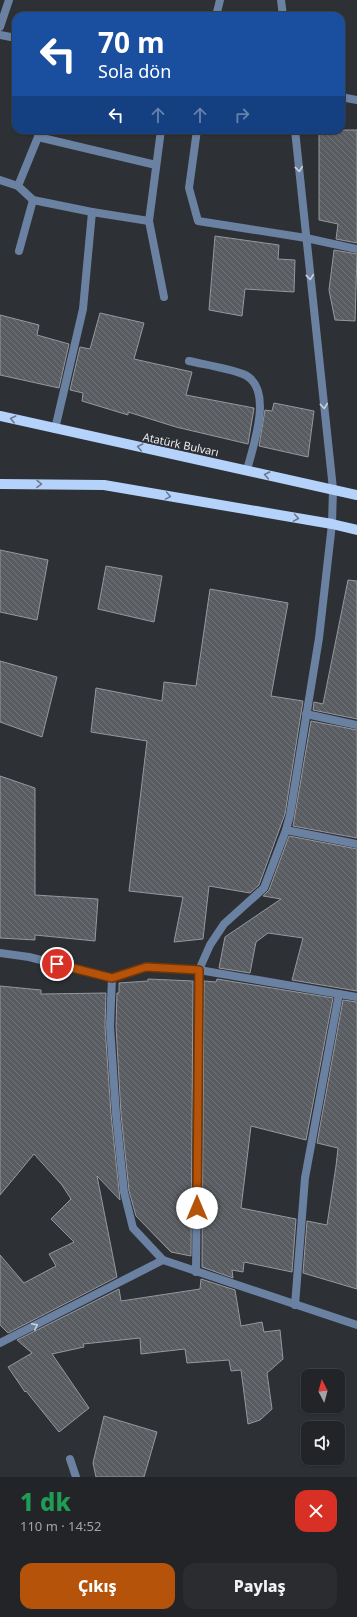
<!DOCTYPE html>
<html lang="tr">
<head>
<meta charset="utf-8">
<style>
	body { margin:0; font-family:"Noto Sans",sans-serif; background:#2a2c30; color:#f1f3f6; height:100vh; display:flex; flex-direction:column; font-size:15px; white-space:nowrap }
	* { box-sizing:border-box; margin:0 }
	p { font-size:13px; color:#a2a4a8 }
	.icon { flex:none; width:22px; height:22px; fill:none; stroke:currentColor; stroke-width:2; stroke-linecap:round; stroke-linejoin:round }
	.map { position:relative; height:1477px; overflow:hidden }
	.panel { display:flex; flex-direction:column; background:#222428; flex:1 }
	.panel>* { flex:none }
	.hud { position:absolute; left:12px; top:12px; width:333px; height:122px; border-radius:12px; box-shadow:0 1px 3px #0004,0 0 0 1px #3f4145; background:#1a4fa0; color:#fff; overflow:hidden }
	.needle { width:26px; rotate:354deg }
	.buttons { position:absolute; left:301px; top:1369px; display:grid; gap:8px }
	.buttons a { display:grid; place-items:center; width:44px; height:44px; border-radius:8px; background:#222428; box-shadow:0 1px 3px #0004,0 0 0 1px #3f4145; font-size:20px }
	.pin { position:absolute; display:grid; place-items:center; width:34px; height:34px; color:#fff; margin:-17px; border:2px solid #fff; border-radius:50%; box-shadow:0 1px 4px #0007 }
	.me { position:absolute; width:44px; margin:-22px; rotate:0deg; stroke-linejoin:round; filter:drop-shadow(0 0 3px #0008) }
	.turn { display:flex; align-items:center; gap:14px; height:84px; padding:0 20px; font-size:18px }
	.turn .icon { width:52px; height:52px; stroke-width:2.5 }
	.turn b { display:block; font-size:28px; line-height:34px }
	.lanes { display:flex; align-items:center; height:38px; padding:0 20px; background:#0003; justify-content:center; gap:20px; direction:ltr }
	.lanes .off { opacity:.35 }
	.round { display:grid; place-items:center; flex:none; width:42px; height:42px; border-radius:12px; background:#2a2c30 }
	.summary { display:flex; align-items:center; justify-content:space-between; height:68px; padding:0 20px }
	h1 { font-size:24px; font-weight:800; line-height:30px; color:#1e9e55 }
	.primary-button { display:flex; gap:8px; margin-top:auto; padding:8px 20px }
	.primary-button a { flex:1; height:46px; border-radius:12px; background:#b45309; color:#fff; font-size:16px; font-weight:800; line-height:46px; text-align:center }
	.primary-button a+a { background:#2a2c30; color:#f1f3f6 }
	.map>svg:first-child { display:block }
</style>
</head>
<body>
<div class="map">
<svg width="357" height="1477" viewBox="0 0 357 1477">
	<defs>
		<pattern id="building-back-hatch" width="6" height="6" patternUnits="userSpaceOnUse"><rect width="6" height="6" fill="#595c61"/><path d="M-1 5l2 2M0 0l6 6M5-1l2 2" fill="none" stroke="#717478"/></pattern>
	</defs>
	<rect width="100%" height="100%" fill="#2d3035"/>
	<g fill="url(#building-back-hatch)" stroke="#95999f">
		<path d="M319,130H357V243L336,239L338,224L319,220Z"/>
		<path d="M215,236L279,245L278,259L295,260L294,292L245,289L242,316L209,310Z"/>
		<path d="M334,250L357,254L355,321L335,320L329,290Z"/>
		<path d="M100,313L144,323L134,359L192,372L186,395L254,408L248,444L176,427L128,412V415L82,401L83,393L70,390L80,347L90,349Z"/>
		<path d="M0,315L39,325L37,335L69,344L59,388L0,375Z"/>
		<path d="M274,403L314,411L308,457L259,446L265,410L272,411Z"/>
		<path d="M0,550L48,560L37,620L0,612Z"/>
		<path d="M106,566L162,576L154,622L98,609Z"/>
		<path d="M348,580L357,581V719L313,710L314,702L323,704Z"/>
		<path d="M210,589L288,603L271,696L303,701L285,814L259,885L250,893L209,886L203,939L174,942L183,897L129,891L147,741L91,732L96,688L162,701L164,682L196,686Z"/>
		<path d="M0,661L57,677L42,737L0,722Z"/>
		<path d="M311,721L357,730V838L293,826Z"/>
		<path d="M0,776L35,788V895L98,899L95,941L35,935V940L0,938Z"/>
		<path d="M289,836L357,849V991L292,980L303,938L268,933L256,942L250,973L219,968L225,937L281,899L263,896L269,890Z"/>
		<path d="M148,979L193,981L191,1256L171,1252L136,1216L129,1191L121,1114L116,1026L117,993H119V983L148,981Z"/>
		<path d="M217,979L333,998L306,1140L251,1126L241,1208L296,1219L292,1272L244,1262L243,1272L232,1270L233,1278L202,1267L204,981L216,982Z"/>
		<path d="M0,986L41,990V994L106,993L105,1026L111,1114L120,1200L97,1176L117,1277L8,1333L0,1325V1255L24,1283L56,1266L49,1254L74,1242L51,1219L71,1199L62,1185L34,1154L0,1195Z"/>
		<path d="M343,1000L357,1002V1289L303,1273L307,1221L327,1225L336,1166L338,1148L317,1143Z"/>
		<path d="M201,1279L235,1290L241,1326L262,1322L264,1332L280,1330L283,1359L267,1373L272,1409L260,1420L248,1424L241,1370L231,1371L229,1360L187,1363L185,1349L141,1354L140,1338L83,1344L84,1347L52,1354L89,1408L59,1432L26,1391L25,1392L8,1367L32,1353L17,1340L119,1289L121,1301L200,1289Z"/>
		<path d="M104,1416L157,1432L144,1477H96L93,1463Z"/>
	</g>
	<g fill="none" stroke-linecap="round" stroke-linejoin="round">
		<g stroke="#6a81a2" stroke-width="8">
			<path d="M39,130L38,137L18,186L33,200L92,212L149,221"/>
			<path d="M161,130L149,221L164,297"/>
			<path d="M38,137L156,165"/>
			<path d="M0,180L18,186"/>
			<path d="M19,251L33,200"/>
			<path d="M189,361C207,365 227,368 243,374C275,387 253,446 247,470"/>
			<path d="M55,429L83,309L92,212"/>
		</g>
		<g stroke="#6a81a2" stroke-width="8">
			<path d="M281,0L283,16"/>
			<path d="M216,16L220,0"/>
			<path d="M0,27L9,0"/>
			<path d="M0,35L16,38"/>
			<path d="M341,97L357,100"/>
			<path d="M197,130L189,188L198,221L306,238L357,249"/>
			<path d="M295,130L333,489L332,524L319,638L290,815L286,830L264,888L224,924L210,945L199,970L146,967L112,978L110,1026L116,1114L124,1192L133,1228L163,1260L357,1325"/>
			<path d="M306,714L357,725"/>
			<path d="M286,830L357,844"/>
			<path d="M0,953L29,957L112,978"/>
			<path d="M196,1272L199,970L357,997"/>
			<path d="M295,1305L305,1178L339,994"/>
			<path d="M0,1343L163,1260"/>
			<path d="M70,1459L76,1477"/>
		</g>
		<g stroke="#b5d2fb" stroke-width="10">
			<path d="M0,416L357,495"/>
			<path d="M0,484L104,485L332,524L357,530"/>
		</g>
	</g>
	<defs><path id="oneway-chevron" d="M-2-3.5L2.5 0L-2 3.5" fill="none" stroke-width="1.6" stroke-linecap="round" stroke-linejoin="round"/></defs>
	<g stroke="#cbd2dc">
		<use href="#oneway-chevron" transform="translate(299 169) rotate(84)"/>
		<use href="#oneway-chevron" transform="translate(310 277) rotate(84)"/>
		<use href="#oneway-chevron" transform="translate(324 406) rotate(84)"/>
		<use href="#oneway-chevron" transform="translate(35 1326) rotate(-27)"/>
	</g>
	<g stroke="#6a798e">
		<use href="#oneway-chevron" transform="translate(13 419) rotate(-167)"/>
		<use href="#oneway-chevron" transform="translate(140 447) rotate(-168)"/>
		<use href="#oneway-chevron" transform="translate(267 475) rotate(-168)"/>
		<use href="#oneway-chevron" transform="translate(39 484) rotate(1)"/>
		<use href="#oneway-chevron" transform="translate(168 496) rotate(10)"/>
		<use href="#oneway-chevron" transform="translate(296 518) rotate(10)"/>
	</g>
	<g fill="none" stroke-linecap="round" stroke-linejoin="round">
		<g stroke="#753606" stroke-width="10">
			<path id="route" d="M57,964L112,978L146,967L199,970L197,1208"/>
		</g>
		<use href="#route" stroke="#b45309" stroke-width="7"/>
	</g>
	<g text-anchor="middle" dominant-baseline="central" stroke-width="3.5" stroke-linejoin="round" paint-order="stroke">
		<g font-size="11" fill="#ebedf0" stroke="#2d3035">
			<text transform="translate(181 444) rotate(12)">Atatürk Bulvarı</text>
		</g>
	</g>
</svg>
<div class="buttons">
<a><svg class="needle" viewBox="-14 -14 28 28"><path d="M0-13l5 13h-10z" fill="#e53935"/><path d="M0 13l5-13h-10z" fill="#a2a4a8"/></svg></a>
<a><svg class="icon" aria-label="sound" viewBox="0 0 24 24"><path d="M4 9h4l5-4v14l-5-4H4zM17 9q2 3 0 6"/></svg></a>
</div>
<div class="pin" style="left:57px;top:964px;background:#d93025"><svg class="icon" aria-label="arrive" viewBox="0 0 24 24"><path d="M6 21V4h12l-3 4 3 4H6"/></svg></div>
<svg class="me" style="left:197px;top:1208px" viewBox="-20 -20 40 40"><circle r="19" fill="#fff"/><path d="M0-13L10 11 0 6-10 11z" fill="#b45309"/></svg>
<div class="hud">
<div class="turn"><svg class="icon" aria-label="left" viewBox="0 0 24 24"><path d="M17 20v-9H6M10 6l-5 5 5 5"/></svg><div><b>70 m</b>Sola dön</div></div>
<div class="lanes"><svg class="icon" aria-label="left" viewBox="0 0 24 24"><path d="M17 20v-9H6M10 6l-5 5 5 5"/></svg><svg class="icon off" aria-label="ahead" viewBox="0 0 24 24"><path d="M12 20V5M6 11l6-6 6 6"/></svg><svg class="icon off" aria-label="ahead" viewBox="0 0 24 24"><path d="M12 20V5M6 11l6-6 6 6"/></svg><svg class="icon off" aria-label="right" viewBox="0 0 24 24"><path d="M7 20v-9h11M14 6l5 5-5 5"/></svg></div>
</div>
</div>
<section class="panel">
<div class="summary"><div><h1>1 dk</h1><p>110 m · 14:52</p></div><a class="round" style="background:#d93025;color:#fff"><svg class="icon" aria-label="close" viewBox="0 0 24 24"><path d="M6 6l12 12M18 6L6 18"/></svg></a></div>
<div class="primary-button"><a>Çıkış</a><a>Paylaş</a></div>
</section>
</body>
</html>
